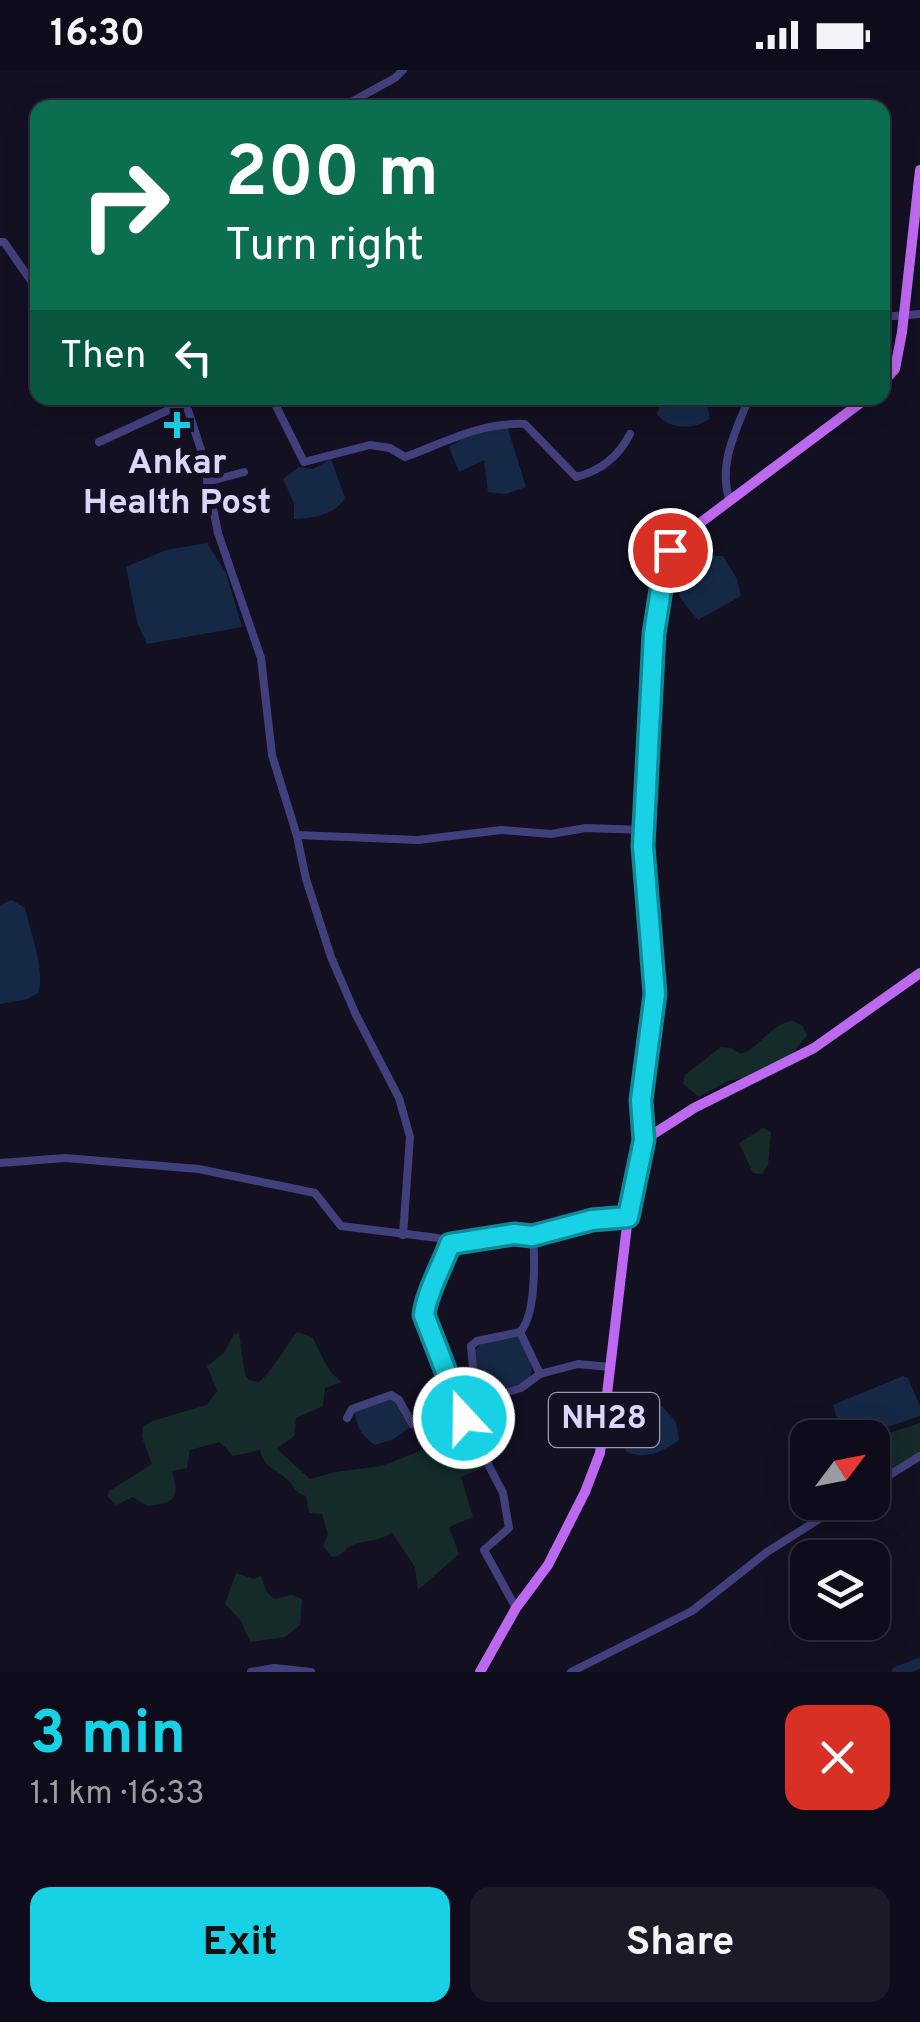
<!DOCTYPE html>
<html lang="en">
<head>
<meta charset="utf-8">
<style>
	body { margin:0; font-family:Overpass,sans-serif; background:#1c1a27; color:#f1f3f6; height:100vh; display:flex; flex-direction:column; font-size:38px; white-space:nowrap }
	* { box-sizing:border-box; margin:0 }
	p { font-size:32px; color:#9b9ba2 }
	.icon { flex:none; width:55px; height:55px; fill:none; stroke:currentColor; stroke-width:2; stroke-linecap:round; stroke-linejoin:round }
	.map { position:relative; height:1602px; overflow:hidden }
	.panel { display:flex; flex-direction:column; background:#0e0c1a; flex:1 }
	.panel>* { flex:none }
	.guide { position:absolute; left:30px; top:30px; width:860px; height:305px; border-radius:20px; box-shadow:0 5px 25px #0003,0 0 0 2px #2e2c39; background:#0b6e4f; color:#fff; overflow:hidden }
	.needle { width:65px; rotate:58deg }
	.buttons { position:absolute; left:790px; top:1350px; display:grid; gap:20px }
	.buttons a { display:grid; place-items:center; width:100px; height:100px; border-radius:20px; background:#0e0c1a; box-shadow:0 5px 25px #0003,0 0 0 2px #2e2c39; font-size:50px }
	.pin { position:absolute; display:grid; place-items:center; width:85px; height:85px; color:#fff; margin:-42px; border:5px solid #fff; border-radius:50%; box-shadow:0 2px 10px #0007 }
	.me { position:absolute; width:110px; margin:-55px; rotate:339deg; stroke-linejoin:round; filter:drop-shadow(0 0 8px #0008) }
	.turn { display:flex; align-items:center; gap:35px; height:210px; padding:0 30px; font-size:45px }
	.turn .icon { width:130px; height:130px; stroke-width:2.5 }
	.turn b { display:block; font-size:70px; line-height:85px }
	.then { display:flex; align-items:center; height:95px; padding:0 30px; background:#0003; gap:20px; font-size:38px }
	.round { display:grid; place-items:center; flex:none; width:105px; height:105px; border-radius:20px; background:#1c1a27 }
	.head { display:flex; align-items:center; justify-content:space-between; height:170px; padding:0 30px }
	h1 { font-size:60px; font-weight:700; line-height:75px; color:#18d1e5 }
	.action { display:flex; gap:20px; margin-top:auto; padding:20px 30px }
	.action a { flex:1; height:115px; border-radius:20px; background:#18d1e5; color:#111; font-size:40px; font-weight:700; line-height:115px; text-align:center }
	.action a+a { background:#1c1a27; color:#f1f3f6 }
	.status { display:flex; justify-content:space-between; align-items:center; height:70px; padding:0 50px; background:#0e0c1a; direction:ltr }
	.status svg { height:28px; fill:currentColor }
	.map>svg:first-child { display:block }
</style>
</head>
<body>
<div class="status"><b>16:30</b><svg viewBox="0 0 49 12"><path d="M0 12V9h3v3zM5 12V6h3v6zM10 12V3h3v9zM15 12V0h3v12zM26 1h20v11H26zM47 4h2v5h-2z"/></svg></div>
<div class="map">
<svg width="920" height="1602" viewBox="0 0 920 1602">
	<rect width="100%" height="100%" fill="#131022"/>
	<g fill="#142b2a">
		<path d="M792,951L802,955L807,965L790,987L755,1006L728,1011L699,1027L683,1014L685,1005L721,977L731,978L741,984C762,976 769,955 792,951Z"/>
		<path d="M763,1058L771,1062L768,1095L762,1104L753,1103L739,1073Z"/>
		<path d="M297,1262L312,1267C323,1285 324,1299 342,1312L325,1318L323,1336L296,1348L294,1366L277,1379L310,1409L335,1402L381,1396L439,1374L444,1387L478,1377L486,1397L461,1407L473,1447L449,1457L459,1484L418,1520L415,1497L392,1463C376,1472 366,1470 352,1475C343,1480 343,1486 332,1487L323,1476L328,1464L322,1444L309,1443L306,1426C294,1422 296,1418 288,1410C276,1398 264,1399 260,1380L233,1386L220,1372L190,1380L187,1398L172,1401C180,1429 175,1433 147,1436L133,1427L116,1435L107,1426L109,1421L152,1394L142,1367L143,1357L152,1351L207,1335L217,1321L207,1296L224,1283L234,1264L239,1263L245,1305L249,1310L259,1312C268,1306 288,1274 297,1262Z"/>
		<path d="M920,1353V1382L873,1411V1368Z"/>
		<path d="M236,1503L254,1509L261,1506L266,1521L274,1529L292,1525L302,1529L300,1555L285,1567L250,1572L241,1551L225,1534Z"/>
	</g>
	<g fill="#152947">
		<path d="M662,328H705L710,348C695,361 667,359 657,344Z"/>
		<path d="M507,356L526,417L506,424L488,422L484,390L459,402L449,377L471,363Z"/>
		<path d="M331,389L345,428C335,445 313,448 294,449V433L283,409L299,397L313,399Z"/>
		<path d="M207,473L226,503L242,557L147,574L137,552L126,497L166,480Z"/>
		<path d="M705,486H723L737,509L741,526L698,550L680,528L675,502L679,496Z"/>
		<path d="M12,830L25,838C31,865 44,895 39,922L28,929L0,934V835Z"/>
		<path d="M513,1267H520L532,1298L530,1311L487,1323L479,1315L473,1282L481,1274Z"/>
		<path d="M903,1306L908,1308L920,1336V1346L858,1367H843L833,1335Z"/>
		<path d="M394,1327L409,1358L392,1370L375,1375C361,1365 357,1359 355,1341Z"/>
		<path d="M658,1336H662L676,1352L679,1370C664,1381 646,1390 627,1382L619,1366L622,1350Z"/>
	</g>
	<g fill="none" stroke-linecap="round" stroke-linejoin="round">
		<path stroke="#152947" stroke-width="11" d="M897,1602L920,1593"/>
		<g stroke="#42407c" stroke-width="8">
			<path d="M340,38L395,8L403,0"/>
			<path d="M0,172H4L38,221"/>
			<path d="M882,247L920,244"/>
			<path d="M184,328L202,383L218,463L261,588L272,685L297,766L306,809L331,887L356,945L399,1028L410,1067L403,1165"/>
			<path d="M272,328L304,392L370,375L390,378L405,387C446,372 481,352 525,354L576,407C600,401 619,386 630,364"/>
			<path d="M99,372L186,332"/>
			<path d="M207,412L244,402"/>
			<path d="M730,431C717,396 736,360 749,328"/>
			<path d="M297,765L418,770L501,760L551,764L586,758L644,760"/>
			<path d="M0,1093L65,1088L199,1099L315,1123L341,1156L438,1168L450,1174L514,1164L533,1166L592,1150L628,1147"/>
			<path d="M533,1166C535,1191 536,1245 520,1262L540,1304L578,1294L610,1297"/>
			<path d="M450,1174C443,1194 425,1227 424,1245L459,1338L503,1423L509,1458L484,1480L516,1538"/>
			<path d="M520,1262L477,1271L471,1276L474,1310L487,1328L521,1318L540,1304"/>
			<path d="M347,1348L352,1339L391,1325L399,1330L412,1354L458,1333"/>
			<path d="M480,1376L491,1373L497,1367L485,1341L491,1335V1327"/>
			<path d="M872,1416L920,1386"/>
			<path d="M251,1602L274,1598L311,1602"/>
			<path d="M571,1602L692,1541L767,1482L846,1432"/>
		</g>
		<g stroke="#bc68ef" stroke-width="10">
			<path d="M882,313L895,299L902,262L920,100"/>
			<path d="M644,1070L694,1038L814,978L920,903"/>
			<path d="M480,1602L516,1538L548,1495L585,1422L600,1383L628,1147L644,1070L641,1031L655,924L643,775L654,564L663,500L670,480L682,473L696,456L867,328"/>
		</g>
	</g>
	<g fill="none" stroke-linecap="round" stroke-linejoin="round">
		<g stroke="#108895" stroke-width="25">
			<path id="route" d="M464,1348L424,1245C426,1224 442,1196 450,1174L514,1164L532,1166L592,1150L628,1147L644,1070L641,1030L655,924L643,776L654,564L664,500L670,480"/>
		</g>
		<use href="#route" stroke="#18d1e5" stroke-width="18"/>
	</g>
	<path fill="#18d1e5" stroke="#131022" stroke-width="4" d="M172 340h10v10h10v10h-10v10h-10v-10h-10v-10h10z"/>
	<g text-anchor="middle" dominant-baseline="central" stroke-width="10" stroke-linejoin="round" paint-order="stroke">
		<rect fill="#131022" stroke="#9e9bba" stroke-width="2.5" x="549" y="1323" width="110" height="54" rx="8"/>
		<g font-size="32" font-weight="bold" fill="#dad6fb">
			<text x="604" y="1350">NH28</text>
		</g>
		<g font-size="35" font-weight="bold" fill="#dad6fb" stroke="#131022">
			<text x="177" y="394">Ankar<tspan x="177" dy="40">Health Post</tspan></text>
		</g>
	</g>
</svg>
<div class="buttons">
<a><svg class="needle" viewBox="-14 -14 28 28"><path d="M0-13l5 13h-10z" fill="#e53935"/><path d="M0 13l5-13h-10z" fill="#9b9ba2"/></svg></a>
<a><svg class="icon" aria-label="layers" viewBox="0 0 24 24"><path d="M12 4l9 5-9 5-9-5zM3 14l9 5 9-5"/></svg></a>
</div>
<div class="pin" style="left:670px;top:480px;background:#d93025"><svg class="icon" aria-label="arrive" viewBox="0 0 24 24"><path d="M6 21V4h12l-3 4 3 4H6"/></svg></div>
<svg class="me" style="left:464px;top:1348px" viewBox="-20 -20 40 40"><circle r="17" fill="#18d1e5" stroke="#fff" stroke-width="3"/><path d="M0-11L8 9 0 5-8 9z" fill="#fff"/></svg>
<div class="guide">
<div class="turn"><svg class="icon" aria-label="right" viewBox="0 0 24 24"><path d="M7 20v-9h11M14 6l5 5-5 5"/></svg><div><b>200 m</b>Turn right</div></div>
<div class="then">Then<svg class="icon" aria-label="left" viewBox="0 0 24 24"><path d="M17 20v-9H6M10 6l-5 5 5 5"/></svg></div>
</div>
</div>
<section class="panel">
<div class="head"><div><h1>3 min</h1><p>1.1 km · 16:33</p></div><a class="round" style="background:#d93025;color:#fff"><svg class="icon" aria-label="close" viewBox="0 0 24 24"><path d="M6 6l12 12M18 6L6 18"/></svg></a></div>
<div class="action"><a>Exit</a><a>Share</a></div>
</section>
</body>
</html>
